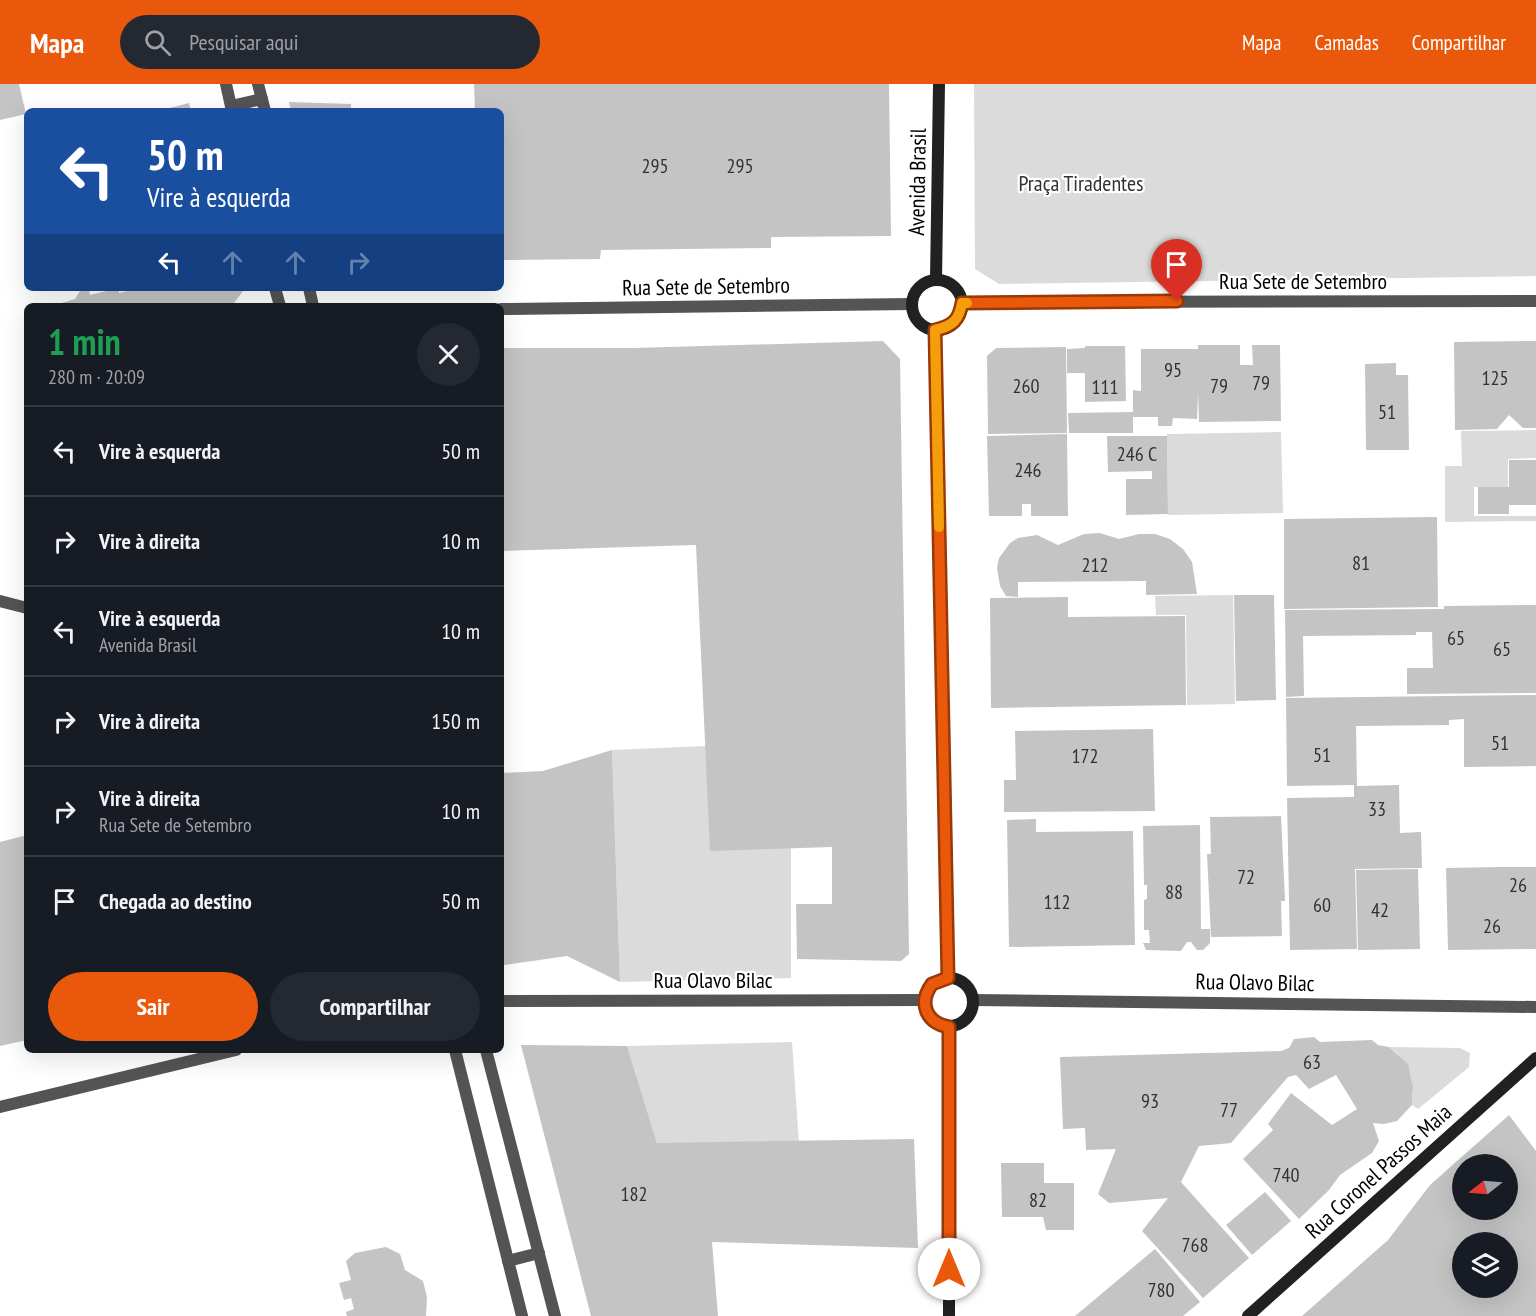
<!DOCTYPE html>
<html lang="pt">
<head>
<meta charset="utf-8">
<style>
	body { margin:0; font-family:"PT Sans Narrow",sans-serif; background:#242831; color:#f1f3f6; height:100vh; display:flex; flex-direction:column; font-size:22px; white-space:nowrap }
	* { box-sizing:border-box; margin:0 }
	p { font-size:20px; color:#9ea1a6 }
	.icon { flex:none; width:33px; height:33px; fill:none; stroke:currentColor; stroke-width:2; stroke-linecap:round; stroke-linejoin:round }
	.map { position:relative; flex:1; overflow:hidden }
	.side { position:absolute; left:24px; top:219px; width:480px; height:750px; display:flex; flex-direction:column; background:#171b24; border-radius:9px; box-shadow:0 6px 24px #0002 }
	.side>* { flex:none }
	.top-card { position:absolute; left:24px; top:24px; width:480px; height:183px; border-radius:9px; box-shadow:0 6px 24px #0002; background:#1a4fa0; color:#fff; overflow:hidden }
	.needle { width:39px; rotate:253deg }
	.fabs { position:absolute; left:1452px; top:1070px; display:grid; gap:12px }
	.fabs a { display:grid; place-items:center; width:66px; height:66px; border-radius:50%; background:#171b24; box-shadow:0 6px 24px #0002; font-size:30px }
	.pin { position:absolute; display:grid; place-items:center; width:51px; height:51px; color:#fff; margin:-62px -26px; border-radius:50% 50% 50% 0; rotate:-45deg; box-shadow:0 0 6px #0007 }
	.pin .icon { rotate:45deg }
	.me { position:absolute; width:66px; margin:-33px; rotate:0deg; stroke-linejoin:round; filter:drop-shadow(0 0 4px #0008) }
	.turn { display:flex; align-items:center; gap:21px; height:126px; padding:0 24px; font-size:27px }
	.turn .icon { width:78px; height:78px; stroke-width:2.5 }
	.turn b { display:block; font-size:42px; line-height:51px }
	.lanes { display:flex; align-items:center; height:57px; padding:0 24px; background:#0003; justify-content:center; gap:30px; direction:ltr }
	.lanes .off { opacity:.35 }
	.round { display:grid; place-items:center; flex:none; width:63px; height:63px; border-radius:32px; background:#242831 }
	.headline { display:flex; align-items:center; justify-content:space-between; height:102px; padding:0 24px }
	h1 { font-size:36px; font-weight:600; line-height:45px; color:#1e9e55 }
	.primary-button { display:flex; gap:12px; margin-top:auto; padding:12px 24px }
	.primary-button a { flex:1; height:69px; border-radius:36px; background:#ea580c; color:#fff; font-size:24px; font-weight:600; line-height:69px; text-align:center }
	.primary-button a+a { background:#242831; color:#f1f3f6 }
	ul { padding:0; list-style:none }
	li { display:flex; align-items:center; gap:18px; height:90px; padding:0 24px; border-top:2px solid #363941 }
	li div { flex:1 }
	li b { display:block; font-size:22px }
	li em { font-style:normal }
	header { display:flex; align-items:center; gap:36px; box-sizing:border-box; height:84px; padding:0 30px; background:#ea580c; color:#fff }
	header strong { font-size:28px }
	nav { display:flex; gap:33px; margin-inline-start:auto; font-size:21px }
	.search { width:420px; height:54px; background:#242831; display:flex; align-items:center; gap:15px; box-sizing:border-box; padding:0 21px; border-radius:33px; color:#9ea1a6; font-size:22px }
	.map>svg:first-child { display:block }
</style>
</head>
<body>
<header>
<strong>Mapa</strong>
<div class="search"><svg class="icon" aria-label="search" viewBox="0 0 24 24"><circle cx="10" cy="10" r="6"/><path d="M15 15l6 6"/></svg>Pesquisar aqui</div>
<nav><a>Mapa</a><a>Camadas</a><a>Compartilhar</a></nav>
</header>
<div class="map">
<svg width="1536" height="1232" viewBox="0 0 1536 1232">
	<rect width="100%" height="100%" fill="#fff"/>
	<g fill="#dbdbdb">
		<path d="M974,0H1536V192L999,200L975,185Z"/>
		<path d="M1536,346V374L1508,375V403H1474V432H1536V437L1445,438V382H1462L1461,347Z"/>
		<path d="M1281,348L1283,429L1168,431L1167,350Z"/>
		<path d="M1233,511L1235,620L1187,621L1186,531H1156L1155,512Z"/>
		<path d="M706,662L791,764V894L620,898L612,666Z"/>
		<path d="M792,958L799,1059H657L627,962Z"/>
		<path d="M1389,963L1460,964L1470,969L1469,983L1418,1025L1412,1021C1415,996 1410,978 1389,963Z"/>
	</g>
	<g fill="#c4c4c4" fill-rule="evenodd">
		<path d="M0,0H19L26,30L0,36Z"/>
		<path d="M474,0H889L891,152L771,153V164L601,166L600,175L501,176V27H475Z"/>
		<path d="M289,18L351,20V27H291Z"/>
		<path d="M189,19L191,27H162V26Z"/>
		<path d="M119,204V209L141,204H245L232,222H51L75,215L80,207L89,205L90,211Z"/>
		<path d="M883,257L900,275L909,870L901,877L797,875L796,820H832V763L710,767L696,461L501,467V264H633Z"/>
		<path d="M1536,257V344H1523L1509,331L1497,345L1455,346L1454,258Z"/>
		<path d="M1198,261H1240V281H1253L1252,261H1280L1281,337L1199,338L1198,309L1197,335L1173,334L1172,342H1158V333H1133V349H1069L1068,329L1133,328V306L1141,307V265H1198Z"/>
		<path d="M1085,262H1125L1126,317L1085,318V289H1067V265L1085,264Z"/>
		<path d="M1066,263L1067,349L988,350L987,272L996,264Z"/>
		<path d="M1396,279V291H1408L1409,366H1366L1365,280Z"/>
		<path d="M1067,350L1068,432H1031V420H1022V432H989L987,352Z"/>
		<path d="M1107,352H1167L1168,430L1126,431V395H1152V387L1108,388Z"/>
		<path d="M1509,376H1536V421H1509V430H1478V403H1509Z"/>
		<path d="M1437,433L1438,523L1284,525V435Z"/>
		<path d="M1100,449L1119,455L1139,450H1155L1170,455L1183,465L1192,478L1197,510L1146,511V497L1018,498V513L1006,512L1000,502L997,484L999,474L1010,459L1018,454L1037,451L1058,461L1084,450Z"/>
		<path d="M1234,511H1274L1276,616L1236,617Z"/>
		<path d="M1068,513V533L1185,532L1186,621L991,624L990,514Z"/>
		<path d="M1536,521V609L1407,610V584H1433L1432,548H1416V551L1303,552L1304,612L1286,613L1285,526L1444,525V522Z"/>
		<path d="M1536,611V682L1464,683V635L1449,636V641L1356,642L1357,702L1399,701L1400,749L1421,748L1422,784L1355,785L1357,865L1290,866L1287,714L1354,713V701L1287,702L1286,614Z"/>
		<path d="M1153,645L1155,727L1004,728V696H1016L1015,647Z"/>
		<path d="M612,666L620,898L567,872L504,881L501,871V689L543,687Z"/>
		<path d="M1281,732L1285,817H1281L1282,852L1211,853L1207,770H1211L1210,733Z"/>
		<path d="M1036,735V748L1133,747L1135,861L1009,863L1007,736Z"/>
		<path d="M1200,741L1201,845H1210V859L1203,866H1197L1191,858H1187L1181,867L1146,866L1143,859H1150L1149,846H1144V816L1147,815V801H1144L1143,742Z"/>
		<path d="M27,751V956L0,962V758Z"/>
		<path d="M1499,783H1536V865L1448,866L1446,784Z"/>
		<path d="M1418,785L1420,865L1358,866L1356,786Z"/>
		<path d="M1314,953L1320,958L1372,956L1378,961L1389,963L1408,980L1413,1003L1412,1021L1397,1037L1384,1040L1373,1039L1379,1057L1372,1069L1340,1091L1329,1106L1299,1135L1243,1075L1273,1046L1268,1040L1291,1009L1332,1041L1357,1025L1336,991L1309,1005L1296,991L1288,993L1231,1059L1199,1062L1181,1098L1249,1174L1203,1214L1142,1147L1168,1114L1109,1119L1098,1110L1116,1065L1086,1066L1085,1044L1063,1045L1060,973L1281,967L1289,964L1294,955Z"/>
		<path d="M521,961L627,962L657,1059L914,1055L918,1164L712,1158L718,1232H591Z"/>
		<path d="M1509,1031L1536,1067V1232H1302L1388,1156L1430,1101ZM1462,1080H1508V1125H1462ZM1462,1158H1508V1203H1462Z"/>
		<path d="M1001,1079H1044V1099H1074V1146H1046L1043,1133H1002Z"/>
		<path d="M1265,1108L1291,1137L1252,1171L1226,1141Z"/>
		<path d="M386,1163L400,1170L405,1186L423,1197L427,1213L426,1232H347L346,1228L354,1225L351,1214L344,1216L339,1199L351,1196L346,1177L355,1169Z"/>
		<path d="M1155,1165L1200,1218L1183,1232H1075Z"/>
	</g>
	<g fill="none" stroke-linecap="round" stroke-linejoin="round">
		<g stroke="#545454" stroke-width="12">
			<path d="M962,218L1536,217"/>
			<path d="M501,225L912,220"/>
			<path d="M0,517L27,524"/>
			<path d="M973,916L1536,923"/>
			<path d="M501,917L924,916"/>
			<path d="M0,1023L236,966"/>
		</g>
		<g stroke="#545454" stroke-width="12">
			<path d="M226,0L232,27"/>
			<path d="M258,0L265,27"/>
			<path d="M231,22L262,15"/>
			<path d="M275,204L280,222"/>
			<path d="M309,204L313,222"/>
			<path d="M455,966L522,1232"/>
			<path d="M486,966L555,1232"/>
			<path d="M508,1177L539,1169"/>
		</g>
		<g stroke="#212121" stroke-width="12">
			<path d="M936,196L939,0"/>
			<circle cx="937" cy="221" r="25"/>
			<path d="M935,247L948,894"/>
			<circle cx="949" cy="918" r="24"/>
			<path d="M949,943V1232"/>
			<path d="M1248,1232L1536,974"/>
		</g>
	</g>
	<g fill="none" stroke-linecap="round" stroke-linejoin="round">
		<g stroke="#983908" stroke-width="15">
			<path id="route" d="M949,1185V943C926,939 918,919 932,900L948,894L935,246C953,242 959,236 962,219L1177,217"/>
		</g>
		<use href="#route" stroke="#ea580c" stroke-width="10"/>
		<path stroke="#f59e0b" stroke-width="10" d="M939,443L935,246C953,242 959,236 962,219H967"/>
	</g>
	<g text-anchor="middle" dominant-baseline="central" stroke-width="4.5" stroke-linejoin="round" paint-order="stroke">
		<g font-size="20" fill="#313131">
			<text x="655" y="82">295</text>
			<text x="740" y="82">295</text>
			<text x="1173" y="286">95</text>
			<text x="1495" y="294">125</text>
			<text x="1261" y="299">79</text>
			<text x="1026" y="302">260</text>
			<text x="1219" y="302">79</text>
			<text x="1105" y="303">111</text>
			<text x="1387" y="328">51</text>
			<text x="1137" y="370">246 C</text>
			<text x="1028" y="386">246</text>
			<text x="1361" y="479">81</text>
			<text x="1095" y="481">212</text>
			<text x="1456" y="554">65</text>
			<text x="1502" y="565">65</text>
			<text x="1500" y="659">51</text>
			<text x="1322" y="671">51</text>
			<text x="1085" y="672">172</text>
			<text x="1377" y="725">33</text>
			<text x="1246" y="793">72</text>
			<text x="1518" y="801">26</text>
			<text x="1174" y="808">88</text>
			<text x="1057" y="818">112</text>
			<text x="1322" y="821">60</text>
			<text x="1380" y="826">42</text>
			<text x="1492" y="842">26</text>
			<text x="1312" y="978">63</text>
			<text x="1150" y="1017">93</text>
			<text x="1229" y="1026">77</text>
			<text x="1286" y="1091">740</text>
			<text x="634" y="1110">182</text>
			<text x="1038" y="1116">82</text>
			<text x="1195" y="1161">768</text>
			<text x="1161" y="1206">780</text>
		</g>
		<g font-size="22" fill="#000" stroke="#fff">
			<text transform="translate(917 98) rotate(-89)">Avenida Brasil</text>
			<text x="1303" y="197">Rua Sete de Setembro</text>
			<text transform="translate(706 202) rotate(-1)">Rua Sete de Setembro</text>
			<text x="713" y="896">Rua Olavo Bilac</text>
			<text transform="translate(1255 898) rotate(1)">Rua Olavo Bilac</text>
			<text transform="translate(1378 1087) rotate(-42)">Rua Coronel Passos Maia</text>
		</g>
		<g font-size="22" fill="#323232" stroke="#fff">
			<text x="1081" y="99">Praça Tiradentes</text>
		</g>
	</g>
</svg>
<div class="fabs">
<a><svg class="needle" viewBox="-14 -14 28 28"><path d="M0-13l5 13h-10z" fill="#e53935"/><path d="M0 13l5-13h-10z" fill="#9ea1a6"/></svg></a>
<a><svg class="icon" aria-label="layers" viewBox="0 0 24 24"><path d="M12 4l9 5-9 5-9-5zM3 14l9 5 9-5"/></svg></a>
</div>
<div class="pin" style="left:1177px;top:217px;background:#d93025"><svg class="icon" aria-label="arrive" viewBox="0 0 24 24"><path d="M6 21V4h12l-3 4 3 4H6"/></svg></div>
<svg class="me" style="left:949px;top:1185px" viewBox="-20 -20 40 40"><circle r="19" fill="#fff"/><path d="M0-13L10 11 0 6-10 11z" fill="#ea580c"/></svg>
<div class="top-card">
<div class="turn"><svg class="icon" aria-label="left" viewBox="0 0 24 24"><path d="M17 20v-9H6M10 6l-5 5 5 5"/></svg><div><b>50 m</b>Vire à esquerda</div></div>
<div class="lanes"><svg class="icon" aria-label="left" viewBox="0 0 24 24"><path d="M17 20v-9H6M10 6l-5 5 5 5"/></svg><svg class="icon off" aria-label="ahead" viewBox="0 0 24 24"><path d="M12 20V5M6 11l6-6 6 6"/></svg><svg class="icon off" aria-label="ahead" viewBox="0 0 24 24"><path d="M12 20V5M6 11l6-6 6 6"/></svg><svg class="icon off" aria-label="right" viewBox="0 0 24 24"><path d="M7 20v-9h11M14 6l5 5-5 5"/></svg></div>
</div>
<section class="side">
<div class="headline"><div><h1>1 min</h1><p>280 m · 20:09</p></div><a class="round"><svg class="icon" aria-label="close" viewBox="0 0 24 24"><path d="M6 6l12 12M18 6L6 18"/></svg></a></div>
<ul>
<li><svg class="icon" aria-label="left" viewBox="0 0 24 24"><path d="M17 20v-9H6M10 6l-5 5 5 5"/></svg><div><b>Vire à esquerda</b></div><em>50 m</em></li>
<li><svg class="icon" aria-label="right" viewBox="0 0 24 24"><path d="M7 20v-9h11M14 6l5 5-5 5"/></svg><div><b>Vire à direita</b></div><em>10 m</em></li>
<li><svg class="icon" aria-label="left" viewBox="0 0 24 24"><path d="M17 20v-9H6M10 6l-5 5 5 5"/></svg><div><b>Vire à esquerda</b><p>Avenida Brasil</p></div><em>10 m</em></li>
<li><svg class="icon" aria-label="right" viewBox="0 0 24 24"><path d="M7 20v-9h11M14 6l5 5-5 5"/></svg><div><b>Vire à direita</b></div><em>150 m</em></li>
<li><svg class="icon" aria-label="right" viewBox="0 0 24 24"><path d="M7 20v-9h11M14 6l5 5-5 5"/></svg><div><b>Vire à direita</b><p>Rua Sete de Setembro</p></div><em>10 m</em></li>
<li><svg class="icon" aria-label="arrive" viewBox="0 0 24 24"><path d="M6 21V4h12l-3 4 3 4H6"/></svg><div><b>Chegada ao destino</b></div><em>50 m</em></li>
</ul>
<div class="primary-button"><a>Sair</a><a>Compartilhar</a></div>
</section>
</div>
</body>
</html>
